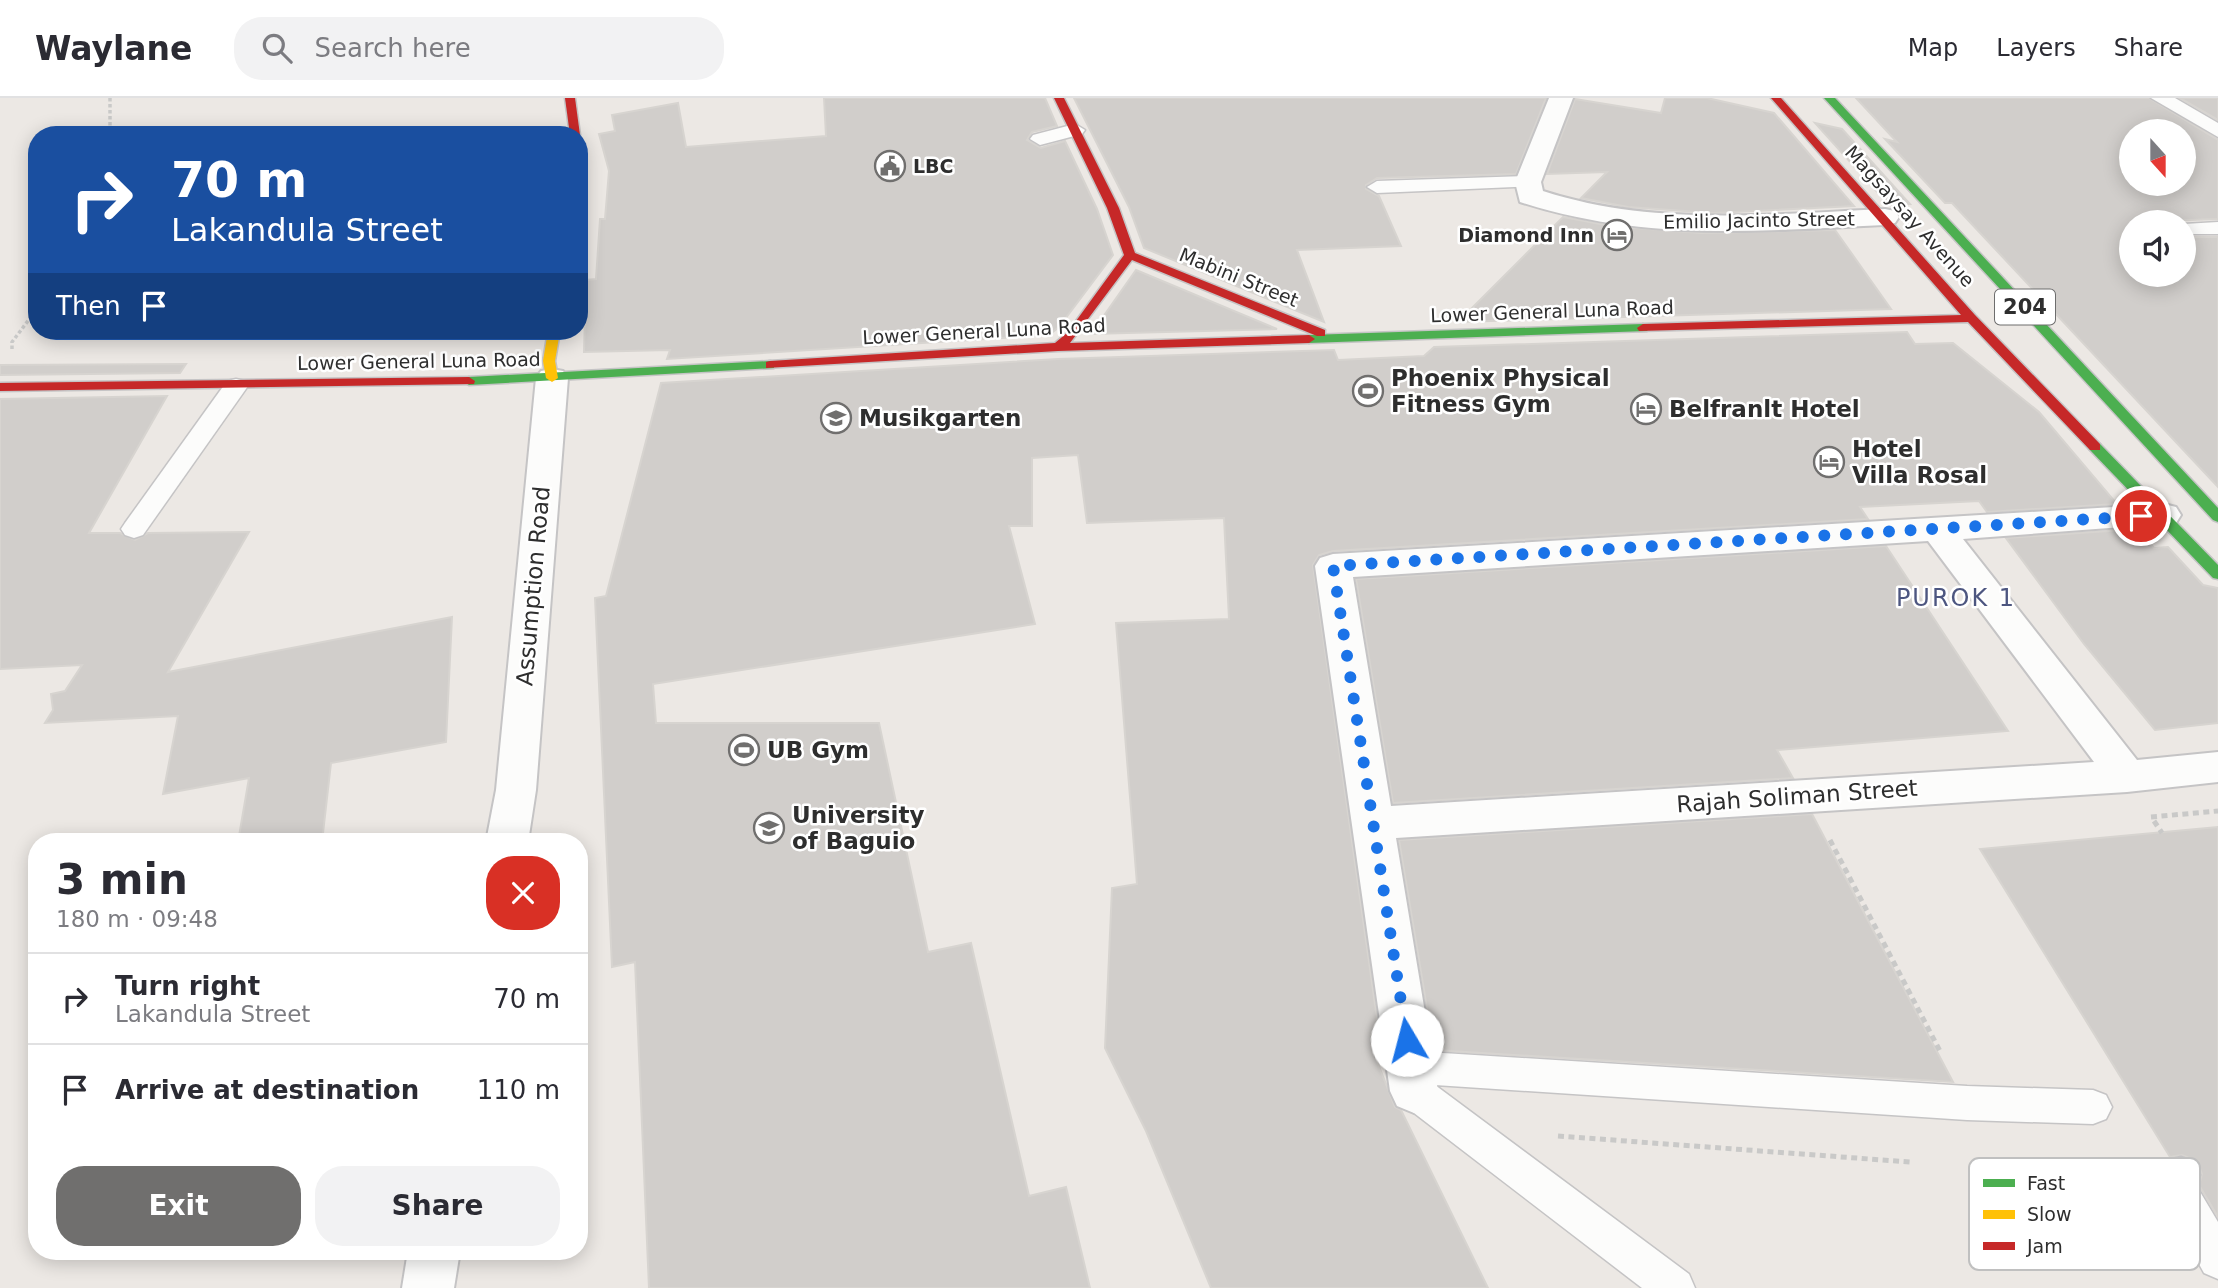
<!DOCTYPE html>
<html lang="en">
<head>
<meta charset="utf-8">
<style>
	body { margin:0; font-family:"DejaVu Sans",sans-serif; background:#f2f2f3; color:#2b2b33; height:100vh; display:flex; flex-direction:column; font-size:26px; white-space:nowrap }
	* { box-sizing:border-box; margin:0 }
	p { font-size:23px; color:#7c7c81 }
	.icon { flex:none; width:38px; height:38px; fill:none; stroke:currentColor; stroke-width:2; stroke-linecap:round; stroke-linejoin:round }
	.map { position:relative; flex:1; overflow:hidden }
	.sheet { position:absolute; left:28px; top:735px; width:560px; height:427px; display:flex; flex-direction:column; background:#fff; border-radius:28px; box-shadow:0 4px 18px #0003 }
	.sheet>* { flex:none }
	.hud { position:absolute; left:28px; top:28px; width:560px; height:214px; border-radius:28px; box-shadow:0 4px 18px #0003; background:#1a4fa0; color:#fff; overflow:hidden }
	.needle { width:46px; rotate:159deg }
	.buttons { position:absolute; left:2119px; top:21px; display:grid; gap:14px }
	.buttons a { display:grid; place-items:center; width:77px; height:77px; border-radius:50%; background:#fff; box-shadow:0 4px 18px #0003; font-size:35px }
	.pin { position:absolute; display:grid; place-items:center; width:60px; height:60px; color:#fff; margin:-30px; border:4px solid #fff; border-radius:50%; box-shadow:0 2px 7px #0007 }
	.me { position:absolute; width:77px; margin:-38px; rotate:352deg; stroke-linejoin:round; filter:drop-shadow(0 0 5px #0008) }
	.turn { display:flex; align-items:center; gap:24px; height:147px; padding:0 28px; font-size:32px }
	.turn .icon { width:91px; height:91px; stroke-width:2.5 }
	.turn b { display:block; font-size:49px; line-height:60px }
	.then { display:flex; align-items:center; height:66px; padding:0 28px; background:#0003; gap:14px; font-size:26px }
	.round { display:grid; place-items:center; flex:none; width:74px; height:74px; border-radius:28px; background:#f2f2f3 }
	.overview { display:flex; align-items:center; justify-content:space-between; height:119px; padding:0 28px }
	h1 { font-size:42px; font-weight:700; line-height:52px }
	.button { display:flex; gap:14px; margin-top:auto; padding:14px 28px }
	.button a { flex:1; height:80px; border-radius:28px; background:#706f6e; color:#fff; font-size:28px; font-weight:700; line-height:80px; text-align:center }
	.button a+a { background:#f2f2f3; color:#2b2b33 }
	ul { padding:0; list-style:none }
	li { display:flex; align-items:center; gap:21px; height:91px; padding:0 28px; border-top:2px solid #e1e1e2 }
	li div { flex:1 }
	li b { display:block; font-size:26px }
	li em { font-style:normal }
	header { display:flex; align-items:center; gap:42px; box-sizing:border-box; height:98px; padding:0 35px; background:#fff; border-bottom:2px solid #e1e1e2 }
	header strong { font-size:33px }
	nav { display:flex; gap:38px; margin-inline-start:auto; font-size:24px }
	.search { width:490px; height:63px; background:#f2f2f3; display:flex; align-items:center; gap:18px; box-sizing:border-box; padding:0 24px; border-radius:28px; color:#7c7c81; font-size:26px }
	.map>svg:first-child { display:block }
</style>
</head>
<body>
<header>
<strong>Waylane</strong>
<div class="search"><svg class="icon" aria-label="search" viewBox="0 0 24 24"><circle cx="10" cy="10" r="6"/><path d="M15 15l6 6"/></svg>Search here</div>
<nav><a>Map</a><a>Layers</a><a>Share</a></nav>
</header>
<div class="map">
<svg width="2218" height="1190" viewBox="0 0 2218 1190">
	<rect width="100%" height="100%" fill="#ece8e4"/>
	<g fill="#d1cecb" stroke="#d7d4d0" stroke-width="2" fill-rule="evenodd">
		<path d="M824,0H1045L1057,28L1032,34L1027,42L1041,50L1065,43L1097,111L1113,157L1059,229L1049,237L667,261L670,252L584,254L586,182L596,181L600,121H605L609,73L599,36L615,33L612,17L678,5L686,49L826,38Z"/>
		<path d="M1074,0H1546L1516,76L1377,80L1366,87V91L1379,98L1401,148L1297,152L1324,224L1144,150L1129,109Z"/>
		<path d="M1665,0H1707L1774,15L1854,108L1713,115L1628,109L1581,100L1607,74L1547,76L1575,1L1661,15Z"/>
		<path d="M1856,0H2149L2218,42V121L2132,124V177H2184V139H2218V389L1952,105H1945L1885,41L1897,44ZM2132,33H2184V86H2132Z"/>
		<path d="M2180,0H2218V22Z"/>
		<path d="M1815,25L1842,31L1910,106L1889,107Z"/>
		<path d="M1563,119L1611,128L1701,135L1835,132L1891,211L1458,224Z"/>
		<path d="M1136,172L1277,231L1091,236Z"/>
		<path d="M1907,234L1915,246L1953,245L2039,314L2117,406L1987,414L1979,403L1860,409L1868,421L1333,453L1319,457L1313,467L1383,963H1377L1395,1009L1401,1012L1488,1190H1211L1146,1033L1105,950L1112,790L1137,786L1116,525L1229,521L1224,420L1087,425L1078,357L1032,360V428H1009L1035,526L653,586L656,625H879L928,854L971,845L1029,1098L1066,1089L1090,1190H649L635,864L612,869L595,500L606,498L661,285L1058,261L1334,252L1338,262L1424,258L1434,249Z"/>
		<path d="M186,266L180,275L0,277V267Z"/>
		<path d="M167,298L89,435H120L135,442L148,435L249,434L168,574L452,519L446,644L331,665L322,744H238L249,680L163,696L178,618L45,625L53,612L51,596L65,593L82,567L0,571V301Z"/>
		<path d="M2138,431L2154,450L2168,449L2203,487L2218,490V625L2155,632L2084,546L2006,440Z"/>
		<path d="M1886,448L2008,633L1777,652L1793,680L1393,705L1356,481Z"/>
		<path d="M1812,716L1953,984L1434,952L1399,742Z"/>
		<path d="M2218,729V1119L2199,1087L2202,1076L2197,1063L2182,1057L2170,1059L1980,751Z"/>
	</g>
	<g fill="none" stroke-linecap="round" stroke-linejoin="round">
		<g stroke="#c5c4c5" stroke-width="3">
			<g id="lane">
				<path d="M2151,0H2175L2218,25V39Z"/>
				<path d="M1075,26L1085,32L1082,36L1040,47L1030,41L1033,37Z"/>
				<path d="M1528,78L1538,84L1535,88L1377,95L1367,89L1377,83Z"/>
				<path d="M2218,124V136H2184V126Z"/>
				<path d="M236,281L245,283L248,288L143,437L134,440L125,437L121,431L125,425L227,283Z"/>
				<path d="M1411,953L1967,988L2093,992L2106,997L2112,1009L2106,1021L2093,1026L1967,1022L1435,987L1689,1176L1695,1190H1642L1401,1005L1396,993L1401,982L1393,969L1398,957Z"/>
				<path d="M2181,1059L2195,1064L2200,1077L2196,1087L2218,1124V1181L2204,1175L2150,1078L2155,1065Z"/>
			</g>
		</g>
		<g stroke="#c5c4c5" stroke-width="4">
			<g id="street">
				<path d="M1549,0H1573L1541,84L1543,93C1654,129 1771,116 1885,111L1895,113L1899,119L1895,125L1885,127C1757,133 1644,144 1520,104L1515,84Z"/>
				<path d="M552,271L563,273L568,280L536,692L528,744H486L496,692L536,280L541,273Z"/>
				<path d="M2164,406L2176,409L2181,417L2176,425L1963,441L2137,662L2218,654V684L2127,694L1396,740L1438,993L1431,1008L1414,1015L1397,1008L1390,993L1315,468L1320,460L1333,456ZM1928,443L2094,664L1391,708L1353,479Z"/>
				<path d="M408,1153H460L454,1190H402Z"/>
			</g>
		</g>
		<g stroke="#c5c4c5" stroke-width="3">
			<g id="fast">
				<path d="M1824,0H1835L2218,410V424L2213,422Z"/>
				<path d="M1643,226L1649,230L1647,233L1309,245L1303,241L1309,237Z"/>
				<path d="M770,263L774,264V270L469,287L463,283L469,279Z"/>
				<path d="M2095,345L2100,346L2218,467V481L2213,480L2090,352L2088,349Z"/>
			</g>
		</g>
		<g stroke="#c5c4c5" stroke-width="3">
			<g id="slow">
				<path d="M579,74L584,77V82L579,85Z"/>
				<path d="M548,233H560L555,263L558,280L552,284L546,280L543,263Z"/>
			</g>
		</g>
		<g stroke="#c5c4c5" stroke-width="3">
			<g id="jam">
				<path d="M565,0H575L580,37L579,38L570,37Z"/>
				<path d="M1054,0H1064L1119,110L1135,155L1325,232V238H1317L1132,162L1070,245L1309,237L1315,241L1309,245L1058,253L766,270V264L770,263L1055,245L1068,234L1124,157L1107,110Z"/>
				<path d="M1771,0H1781L1975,217L2100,346V352H2090L1968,224L1639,233L1637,230L1643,226L1961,217Z"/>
				<path d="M469,279L475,283L474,286L0,293V285Z"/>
			</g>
		</g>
		<g stroke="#c9c9c8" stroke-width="3.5" stroke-dasharray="3.5 2.5" stroke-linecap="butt">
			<path d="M110,0V37"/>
			<path d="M12,251V244L37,211"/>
		</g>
		<g stroke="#c9c9c8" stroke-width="5" stroke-dasharray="6 4.5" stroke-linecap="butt">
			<path d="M2154,723L2162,735"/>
			<path d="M1830,742L1941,955"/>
			<path d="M1558,1038L1910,1064"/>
		</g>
		<use href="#lane" fill="#fcfcfb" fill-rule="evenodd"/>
		<use href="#street" fill="#fcfcfb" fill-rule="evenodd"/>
		<use href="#fast" fill="#4caf50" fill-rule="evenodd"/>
		<use href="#slow" fill="#ffc107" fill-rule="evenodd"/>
		<use href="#jam" fill="#c62828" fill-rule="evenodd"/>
		<path stroke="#c9c9c8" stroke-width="5" stroke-dasharray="6 4.5" stroke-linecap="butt" d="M2151,719L2218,713"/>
	</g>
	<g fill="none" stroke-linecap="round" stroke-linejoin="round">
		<path stroke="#1a73e8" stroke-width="12" stroke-dasharray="0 21.6" d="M1407,942L1333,468L2141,418"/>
	</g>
	<defs>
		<g id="civic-ring" transform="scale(1.575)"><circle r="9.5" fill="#fff" stroke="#706f6e" stroke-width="1.5"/><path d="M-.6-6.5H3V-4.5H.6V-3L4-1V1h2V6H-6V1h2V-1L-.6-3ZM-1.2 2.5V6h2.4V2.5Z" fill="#706f6e"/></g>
		<g id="hotel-ring" transform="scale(1.575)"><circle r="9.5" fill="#fff" stroke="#706f6e" stroke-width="1.5"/><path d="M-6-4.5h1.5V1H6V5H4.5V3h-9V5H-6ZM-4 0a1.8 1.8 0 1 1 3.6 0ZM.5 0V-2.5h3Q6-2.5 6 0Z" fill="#706f6e"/></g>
		<g id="stadium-ring" transform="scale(1.575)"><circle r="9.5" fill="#fff" stroke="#706f6e" stroke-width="1.5"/><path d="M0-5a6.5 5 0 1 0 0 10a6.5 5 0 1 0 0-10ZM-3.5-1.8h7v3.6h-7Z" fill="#706f6e"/></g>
		<g id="school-ring" transform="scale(1.575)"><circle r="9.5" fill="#fff" stroke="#706f6e" stroke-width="1.5"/><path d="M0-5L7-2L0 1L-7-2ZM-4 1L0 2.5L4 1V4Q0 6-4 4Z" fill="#706f6e"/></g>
		<g id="university-ring" transform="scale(1.575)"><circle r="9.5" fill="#fff" stroke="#706f6e" stroke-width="1.5"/><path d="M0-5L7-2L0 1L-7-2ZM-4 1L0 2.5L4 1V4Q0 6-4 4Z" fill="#706f6e"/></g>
	</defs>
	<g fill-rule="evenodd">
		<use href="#civic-ring" x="890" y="68"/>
		<use href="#hotel-ring" x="1617" y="137"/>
		<use href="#stadium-ring" x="1368" y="293"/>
		<use href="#hotel-ring" x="1646" y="311"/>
		<use href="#school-ring" x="836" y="320"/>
		<use href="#hotel-ring" x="1829" y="364"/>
		<use href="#stadium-ring" x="744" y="652"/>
		<use href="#university-ring" x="769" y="730"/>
	</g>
	<g text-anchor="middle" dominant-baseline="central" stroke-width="5" stroke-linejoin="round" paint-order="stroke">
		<g font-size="19" font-weight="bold" fill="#2e2e2e" stroke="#fff" text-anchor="start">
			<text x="913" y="68">LBC</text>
			<text x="1594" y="137" text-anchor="end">Diamond Inn</text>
		</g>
		<g font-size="19" fill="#2e2e2e" stroke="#fff">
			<text transform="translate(1910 118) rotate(48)">Magsaysay Avenue</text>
			<text transform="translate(1759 122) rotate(-1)">Emilio Jacinto Street</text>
			<text transform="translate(1239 179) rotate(22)">Mabini Street</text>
			<text transform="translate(1552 213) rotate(-2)">Lower General Luna Road</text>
			<text transform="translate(984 233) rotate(-3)">Lower General Luna Road</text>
			<text transform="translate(419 263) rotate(-1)">Lower General Luna Road</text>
		</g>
		<rect fill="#fff" stroke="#6d6d6d" stroke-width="2" x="1995" y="191.5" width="60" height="35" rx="5"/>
		<g font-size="21" font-weight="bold" fill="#2e2e2e">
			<text x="2025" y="209">204</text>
		</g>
		<g font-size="23" font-weight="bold" fill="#2e2e2e" stroke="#fff" text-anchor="start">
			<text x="1391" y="280">Phoenix Physical<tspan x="1391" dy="26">Fitness Gym</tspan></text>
			<text x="1669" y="311">Belfranlt Hotel</text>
			<text x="859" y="320">Musikgarten</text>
			<text x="1852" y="351">Hotel<tspan x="1852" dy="26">Villa Rosal</tspan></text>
			<text x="767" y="652">UB Gym</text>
			<text x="792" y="717">University<tspan x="792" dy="26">of Baguio</tspan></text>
		</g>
		<g font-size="23" fill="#2e2e2e" stroke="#fff">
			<text transform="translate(533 488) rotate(-85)">Assumption Road</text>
			<text transform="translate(1797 698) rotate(-4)">Rajah Soliman Street</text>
		</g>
		<g font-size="24" letter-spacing="2" fill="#4d5680" stroke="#fff">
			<text x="1956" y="500">PUROK 1</text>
		</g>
	</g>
	<rect x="1969" y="1060" width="231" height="112" rx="10" fill="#fff" stroke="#c0c0c0" stroke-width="2"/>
	<rect x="1983" y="1081" width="32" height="8" fill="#4caf50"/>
	<rect x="1983" y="1112" width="32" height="9" fill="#ffc107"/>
	<rect x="1983" y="1144" width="32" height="8" fill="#c62828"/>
	<g font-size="19" fill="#2e2e2e">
		<text x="2027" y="1092">Fast</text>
		<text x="2027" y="1123">Slow</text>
		<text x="2027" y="1155">Jam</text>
	</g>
</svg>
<div class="buttons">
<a><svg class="needle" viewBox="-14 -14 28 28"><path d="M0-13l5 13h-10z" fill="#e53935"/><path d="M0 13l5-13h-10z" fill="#7c7c81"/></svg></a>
<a><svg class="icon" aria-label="sound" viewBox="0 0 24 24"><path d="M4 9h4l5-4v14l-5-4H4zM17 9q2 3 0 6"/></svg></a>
</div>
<div class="pin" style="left:2141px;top:418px;background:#d93025"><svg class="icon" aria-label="arrive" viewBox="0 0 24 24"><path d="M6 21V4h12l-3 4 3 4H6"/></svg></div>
<svg class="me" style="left:1407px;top:942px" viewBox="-20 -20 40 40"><circle r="19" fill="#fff"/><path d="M0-13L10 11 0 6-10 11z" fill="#1a73e8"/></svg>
<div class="hud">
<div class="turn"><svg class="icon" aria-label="right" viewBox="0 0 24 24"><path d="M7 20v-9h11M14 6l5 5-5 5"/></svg><div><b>70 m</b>Lakandula Street</div></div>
<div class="then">Then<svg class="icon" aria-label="arrive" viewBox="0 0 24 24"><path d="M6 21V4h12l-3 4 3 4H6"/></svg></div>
</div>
<section class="sheet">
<div class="overview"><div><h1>3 min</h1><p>180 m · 09:48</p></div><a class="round" style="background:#d93025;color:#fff"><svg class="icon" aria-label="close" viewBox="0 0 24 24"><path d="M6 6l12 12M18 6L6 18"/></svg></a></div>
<ul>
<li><svg class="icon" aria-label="right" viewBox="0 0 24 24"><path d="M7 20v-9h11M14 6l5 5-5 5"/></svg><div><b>Turn right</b><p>Lakandula Street</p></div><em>70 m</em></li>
<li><svg class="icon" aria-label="arrive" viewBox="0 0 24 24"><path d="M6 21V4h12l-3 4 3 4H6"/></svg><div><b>Arrive at destination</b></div><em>110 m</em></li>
</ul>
<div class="button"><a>Exit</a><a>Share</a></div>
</section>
</div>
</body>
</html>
